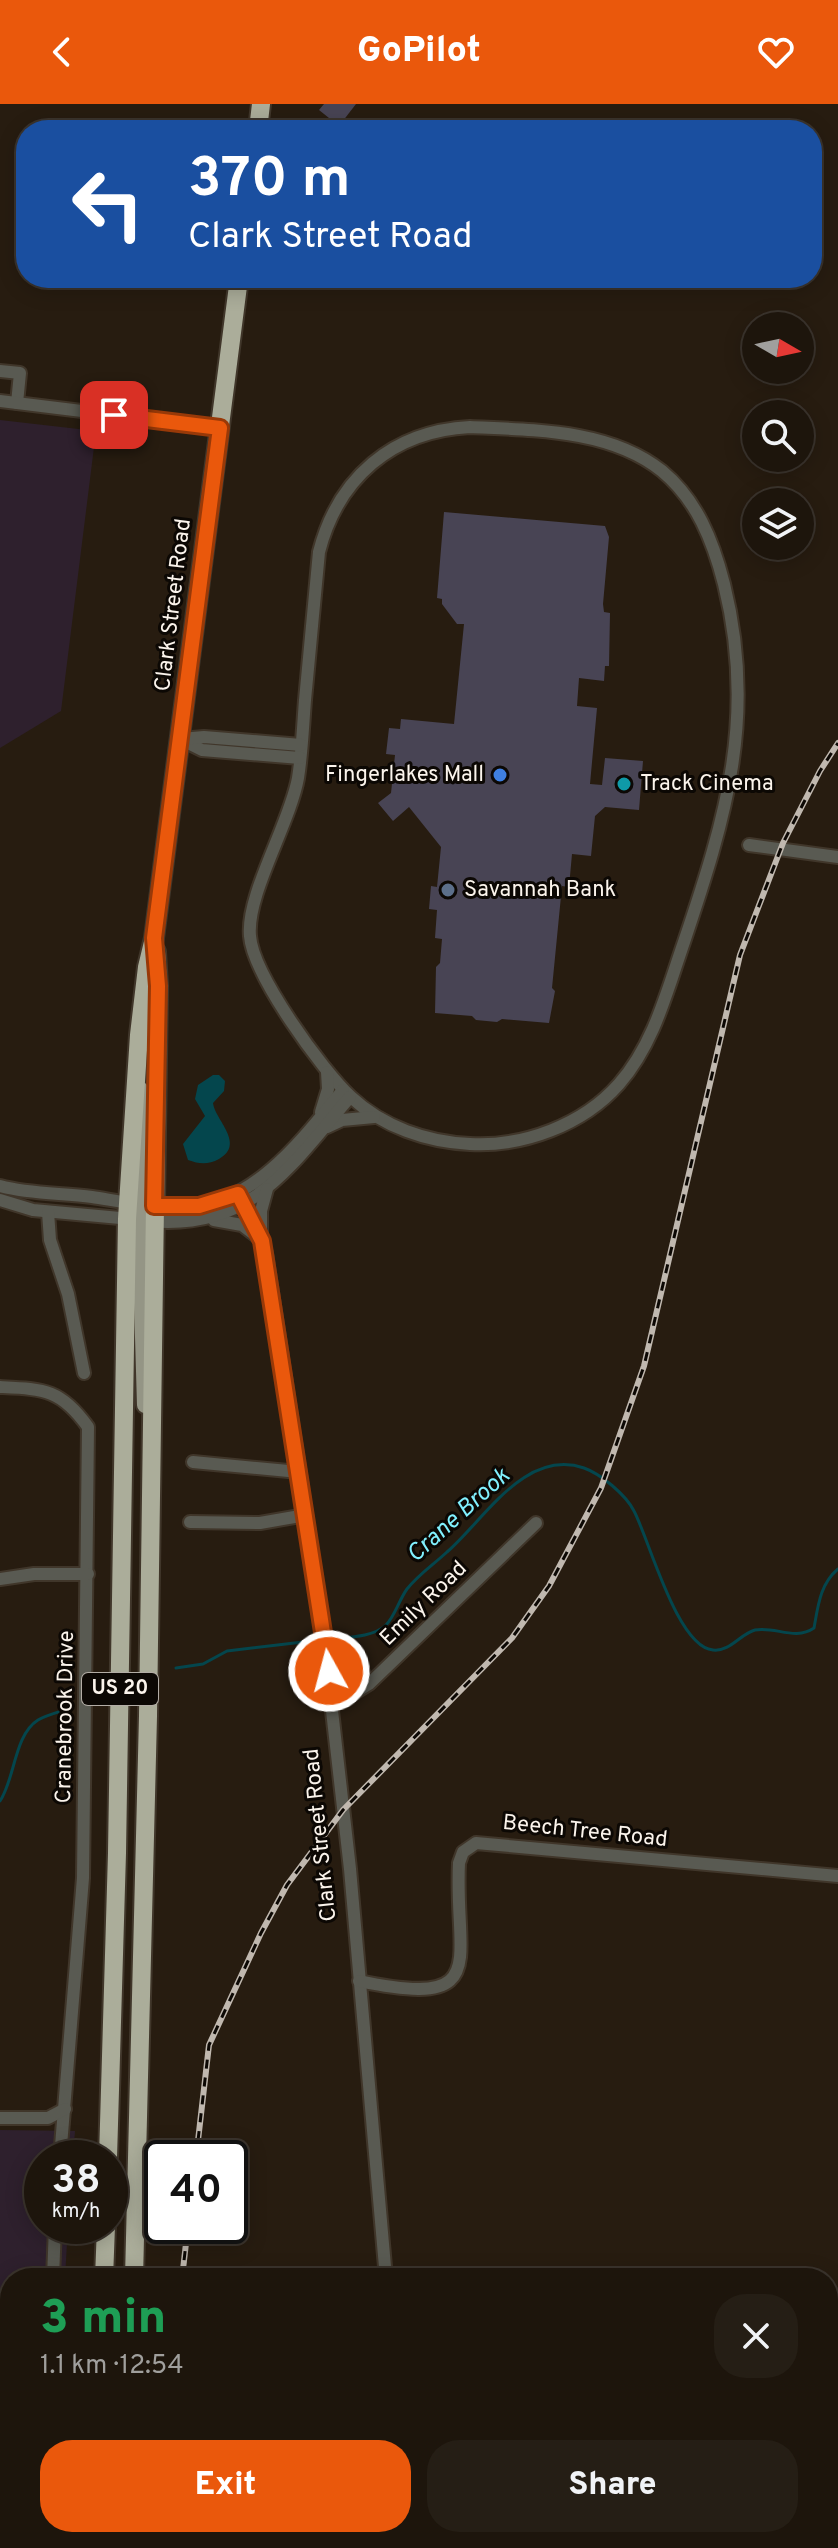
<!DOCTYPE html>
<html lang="en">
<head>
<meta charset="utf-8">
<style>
	body { margin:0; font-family:Overpass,sans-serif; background:#251e15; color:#f1f3f6; height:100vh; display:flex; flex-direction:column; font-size:30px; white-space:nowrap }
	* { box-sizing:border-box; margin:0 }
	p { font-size:26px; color:#a09f9d }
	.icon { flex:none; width:44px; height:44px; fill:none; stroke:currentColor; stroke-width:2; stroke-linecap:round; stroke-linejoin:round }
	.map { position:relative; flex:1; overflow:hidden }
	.drawer { position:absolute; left:0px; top:2164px; width:838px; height:280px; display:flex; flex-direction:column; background:#1d150c; border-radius:32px 32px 0 0; box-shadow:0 4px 20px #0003,0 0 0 2px #3b342d }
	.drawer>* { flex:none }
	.banner { position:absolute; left:16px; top:16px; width:806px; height:168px; border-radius:32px; box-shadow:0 4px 20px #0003,0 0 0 2px #3b342d; background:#1a4fa0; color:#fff; overflow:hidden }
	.needle { width:52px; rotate:99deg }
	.controls { position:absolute; left:742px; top:208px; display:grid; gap:16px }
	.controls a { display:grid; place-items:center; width:72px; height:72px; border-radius:50%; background:#1d150c; box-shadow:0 4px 20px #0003,0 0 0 2px #3b342d; font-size:40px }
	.speed { position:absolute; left:24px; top:2036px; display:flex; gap:16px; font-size:40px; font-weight:700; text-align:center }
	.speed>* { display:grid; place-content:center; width:104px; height:104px; border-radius:50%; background:#1d150c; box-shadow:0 4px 20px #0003,0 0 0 2px #3b342d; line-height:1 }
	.speed small { font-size:20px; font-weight:400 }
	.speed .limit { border:4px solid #111; border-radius:12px; background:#fff; color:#111 }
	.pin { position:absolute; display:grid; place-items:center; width:68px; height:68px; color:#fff; margin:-34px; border-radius:16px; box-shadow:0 4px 12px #0006 }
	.me { position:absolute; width:88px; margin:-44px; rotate:353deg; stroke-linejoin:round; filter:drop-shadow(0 0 6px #0008) }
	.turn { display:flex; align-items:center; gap:28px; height:168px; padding:0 40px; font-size:36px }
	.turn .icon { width:104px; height:104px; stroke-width:2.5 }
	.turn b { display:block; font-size:56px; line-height:68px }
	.round { display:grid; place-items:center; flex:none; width:84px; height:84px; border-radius:32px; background:#251e15 }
	.headline { display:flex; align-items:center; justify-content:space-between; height:136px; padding:0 40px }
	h1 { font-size:48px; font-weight:800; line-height:60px; color:#1e9e55 }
	.primary-button { display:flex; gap:16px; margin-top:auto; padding:16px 40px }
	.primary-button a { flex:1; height:92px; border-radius:32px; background:#ea580c; color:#fff; font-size:32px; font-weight:800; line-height:92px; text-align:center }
	.primary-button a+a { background:#251e15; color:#f1f3f6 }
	header { display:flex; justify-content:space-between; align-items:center; height:104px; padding:0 40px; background:#ea580c; color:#fff; font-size:36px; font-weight:800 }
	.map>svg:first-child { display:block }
</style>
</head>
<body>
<header><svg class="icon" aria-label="back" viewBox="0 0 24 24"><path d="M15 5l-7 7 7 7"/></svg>GoPilot<svg class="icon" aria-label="heart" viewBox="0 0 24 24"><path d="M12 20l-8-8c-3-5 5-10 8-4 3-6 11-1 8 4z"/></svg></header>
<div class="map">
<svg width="838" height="2444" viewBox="0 0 838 2444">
	<rect width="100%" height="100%" fill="#271c10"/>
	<g fill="#2e202d">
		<path d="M0,316L96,327L61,607L0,644Z"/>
		<path d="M0,2026L75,2027L73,2054H42V2122H68L65,2174H10V2269H0Z"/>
	</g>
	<path fill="#04464d" d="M213,971H219L225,977L224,987L213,999C215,1016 246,1040 219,1055C208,1061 199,1060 188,1056L183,1040L205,1012L195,995L198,981Z"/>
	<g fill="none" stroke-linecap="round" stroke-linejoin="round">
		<g stroke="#04464d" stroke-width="3">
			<path d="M328,1535C344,1533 373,1534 386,1521C395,1512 399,1496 407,1485C419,1470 433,1461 447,1448C484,1416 525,1344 584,1364C601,1370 626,1391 634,1407C649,1435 677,1543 713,1546C730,1548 740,1530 755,1526C775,1522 795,1537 814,1524C818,1502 820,1480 838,1465"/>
			<path d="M176,1564L203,1560L227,1547L320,1536"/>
			<path d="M0,1697C15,1675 14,1631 38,1616C47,1611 59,1608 68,1605"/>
		</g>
	</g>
	<g fill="#484454">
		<path d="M324,0H356L339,22L319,6Z"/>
		<path d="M444,408L605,422L609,433L603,500L604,508L610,509L609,562H605L604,577L579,574L577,602L597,604L590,680L602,681L605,654L643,657L639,706L605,703L595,712L591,752L572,750L569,783L562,782L552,884L555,887L549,919L502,915L497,918L476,916L472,912L435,909L436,863L440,859L442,835L435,834L437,806L429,805L431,782L437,783L441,743L409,703L393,717L378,699L391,689L395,651L386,650L389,624L400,625L401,615L454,620L464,520H457L442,500V495L437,494Z"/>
	</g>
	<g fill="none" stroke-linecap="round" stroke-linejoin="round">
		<g stroke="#40362a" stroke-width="16">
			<g id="minor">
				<path d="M0,267L20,269L17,299"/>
				<path d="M0,297L220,324"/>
				<path d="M470,323C533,326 610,325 662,367C697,396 713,437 724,480C757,612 726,713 684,838C667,887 654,940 619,980C583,1021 523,1043 470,1040C427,1038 383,1023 351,993C322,966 253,871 250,832C246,791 290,719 298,674C302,649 303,622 305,596C310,547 314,497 319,448C338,374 392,327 470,323Z"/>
				<path d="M180,635L202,646L300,654"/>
				<path d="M181,635L204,633L301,641"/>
				<path d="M749,741L838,753"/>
				<path d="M321,1008L328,985L327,968"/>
				<path d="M327,1023L342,1016L374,1013"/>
				<path d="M0,1082C29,1090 62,1089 92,1093C124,1098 157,1105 190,1103C257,1098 304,1033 343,986"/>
				<path d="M238,1090L266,1149L320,1501L350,1765L386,2174"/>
				<path d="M0,1096L33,1106L131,1115"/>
				<path d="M48,1108L50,1136L68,1190L84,1269"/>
				<path d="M214,1116L242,1121L259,1134"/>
				<path d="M149,1117C252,1127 290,1062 350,993"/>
				<path d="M261,1130V1107L267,1085"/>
				<path d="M0,1283C44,1285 61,1285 88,1323L83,1774L60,2054"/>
				<path d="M193,1358L299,1368"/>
				<path d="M190,1418L260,1419L306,1411"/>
				<path d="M0,1475L34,1470H88"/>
				<path d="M332,1598L343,1596L369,1580L536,1419"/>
				<path d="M359,1877C493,1905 454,1857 459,1759L463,1748L476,1739L838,1772"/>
				<path d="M0,2014H48L65,2005"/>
				<path d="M53,2174L55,2122"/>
				<path d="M828,2222L838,2223"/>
				<path d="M0,2248H10"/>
				<path d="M408,2434L409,2444"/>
			</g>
		</g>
		<g stroke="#40362a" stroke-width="20">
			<g id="major">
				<path d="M140,985C147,1023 130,1086 152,1115"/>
				<path d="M128,1099L137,1108L140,1130L145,1301"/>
			</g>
		</g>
		<g stroke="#40362a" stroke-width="22">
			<g id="highway">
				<path d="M258,26L261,0"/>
				<path d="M108,2054L117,1749L127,1115L139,931L147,863L154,834L239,174"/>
				<path d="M104,2174L106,2122"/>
				<path d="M134,2174L148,1612L158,882L156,848"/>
				<path d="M0,2321L10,2318"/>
				<path d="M0,2362L10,2366"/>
				<path d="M78,2434L82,2444"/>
				<path d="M96,2444V2434"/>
				<path d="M123,2444L124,2434"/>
			</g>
		</g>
		<use href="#minor" stroke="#595a52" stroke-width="12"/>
		<use href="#major" stroke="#949585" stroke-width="16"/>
		<use href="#highway" stroke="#abad9a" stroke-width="18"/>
		<g stroke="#c0b8af" stroke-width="6">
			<g id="rail">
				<path d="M196,2054L209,1941L261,1829L287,1781L343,1706L512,1534L549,1482L601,1384L644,1262L740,851L783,739L820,667L838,639"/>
				<path d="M182,2174L188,2122"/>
				<path d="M172,2434L174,2444"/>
			</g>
		</g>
		<use href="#rail" stroke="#0c0804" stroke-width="3" stroke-dasharray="9" stroke-linecap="butt"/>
	</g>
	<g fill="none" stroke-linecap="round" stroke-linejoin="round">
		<g stroke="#983908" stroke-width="20">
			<path id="route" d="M114,311L220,324L154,834L158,882L154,1102H199L238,1090L262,1137L329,1567"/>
		</g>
		<use href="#route" stroke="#ea580c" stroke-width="14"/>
	</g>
	<circle fill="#3f7fe0" stroke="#0c0804" stroke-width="3" cx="500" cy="671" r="8"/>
	<circle fill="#0f9aa8" stroke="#0c0804" stroke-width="3" cx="624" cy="680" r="8"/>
	<circle fill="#5c6f8a" stroke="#0c0804" stroke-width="3" cx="448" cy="786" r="8"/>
	<g text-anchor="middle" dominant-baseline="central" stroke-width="6" stroke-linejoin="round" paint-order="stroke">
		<rect fill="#0c0804" stroke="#b3ada6" stroke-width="2" x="82" y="1569" width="76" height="32" rx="6"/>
		<g font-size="20" font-weight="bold" fill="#fbf4ec">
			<text x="120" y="1585">US 20</text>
		</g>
		<g font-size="22" fill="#fbf4ec" stroke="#0c0804">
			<text transform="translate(174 501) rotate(-83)">Clark Street Road</text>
			<text transform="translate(424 1500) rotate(-44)">Emily Road</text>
			<text transform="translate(66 1613) rotate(-89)">Cranebrook Drive</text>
			<text transform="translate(585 1728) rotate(6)">Beech Tree Road</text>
			<text transform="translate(321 1731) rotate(-96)">Clark Street Road</text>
		</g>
		<g font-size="22" fill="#fbf4ec" stroke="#0c0804" text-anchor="start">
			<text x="484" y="671" text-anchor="end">Fingerlakes Mall</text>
			<text x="640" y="680">Track Cinema</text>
			<text x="464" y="786">Savannah Bank</text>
		</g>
		<g font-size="24" font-style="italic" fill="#81f1ff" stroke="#0c0804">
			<text transform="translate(459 1412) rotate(-42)">Crane Brook</text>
		</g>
	</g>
</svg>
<div class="controls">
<a><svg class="needle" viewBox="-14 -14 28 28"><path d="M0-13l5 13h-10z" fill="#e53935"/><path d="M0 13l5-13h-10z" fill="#a09f9d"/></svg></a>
<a><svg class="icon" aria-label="search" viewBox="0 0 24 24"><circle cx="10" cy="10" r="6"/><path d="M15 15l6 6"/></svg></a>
<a><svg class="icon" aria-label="layers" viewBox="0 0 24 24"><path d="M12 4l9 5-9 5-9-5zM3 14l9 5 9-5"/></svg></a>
</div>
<div class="speed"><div>38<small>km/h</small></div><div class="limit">40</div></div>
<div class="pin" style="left:114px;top:311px;background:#d93025"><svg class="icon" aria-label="arrive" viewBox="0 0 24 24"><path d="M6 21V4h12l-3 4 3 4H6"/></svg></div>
<svg class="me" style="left:329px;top:1567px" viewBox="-20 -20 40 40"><circle r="17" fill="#ea580c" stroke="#fff" stroke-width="3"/><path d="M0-11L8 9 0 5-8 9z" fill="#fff"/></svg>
<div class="banner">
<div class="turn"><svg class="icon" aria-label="left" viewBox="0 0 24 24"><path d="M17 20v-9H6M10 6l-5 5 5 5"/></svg><div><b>370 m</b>Clark Street Road</div></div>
</div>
<section class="drawer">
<div class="headline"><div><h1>3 min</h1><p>1.1 km · 12:54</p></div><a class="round"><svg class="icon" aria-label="close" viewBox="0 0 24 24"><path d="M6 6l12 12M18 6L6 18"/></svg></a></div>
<div class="primary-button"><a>Exit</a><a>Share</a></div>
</section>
</div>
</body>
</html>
